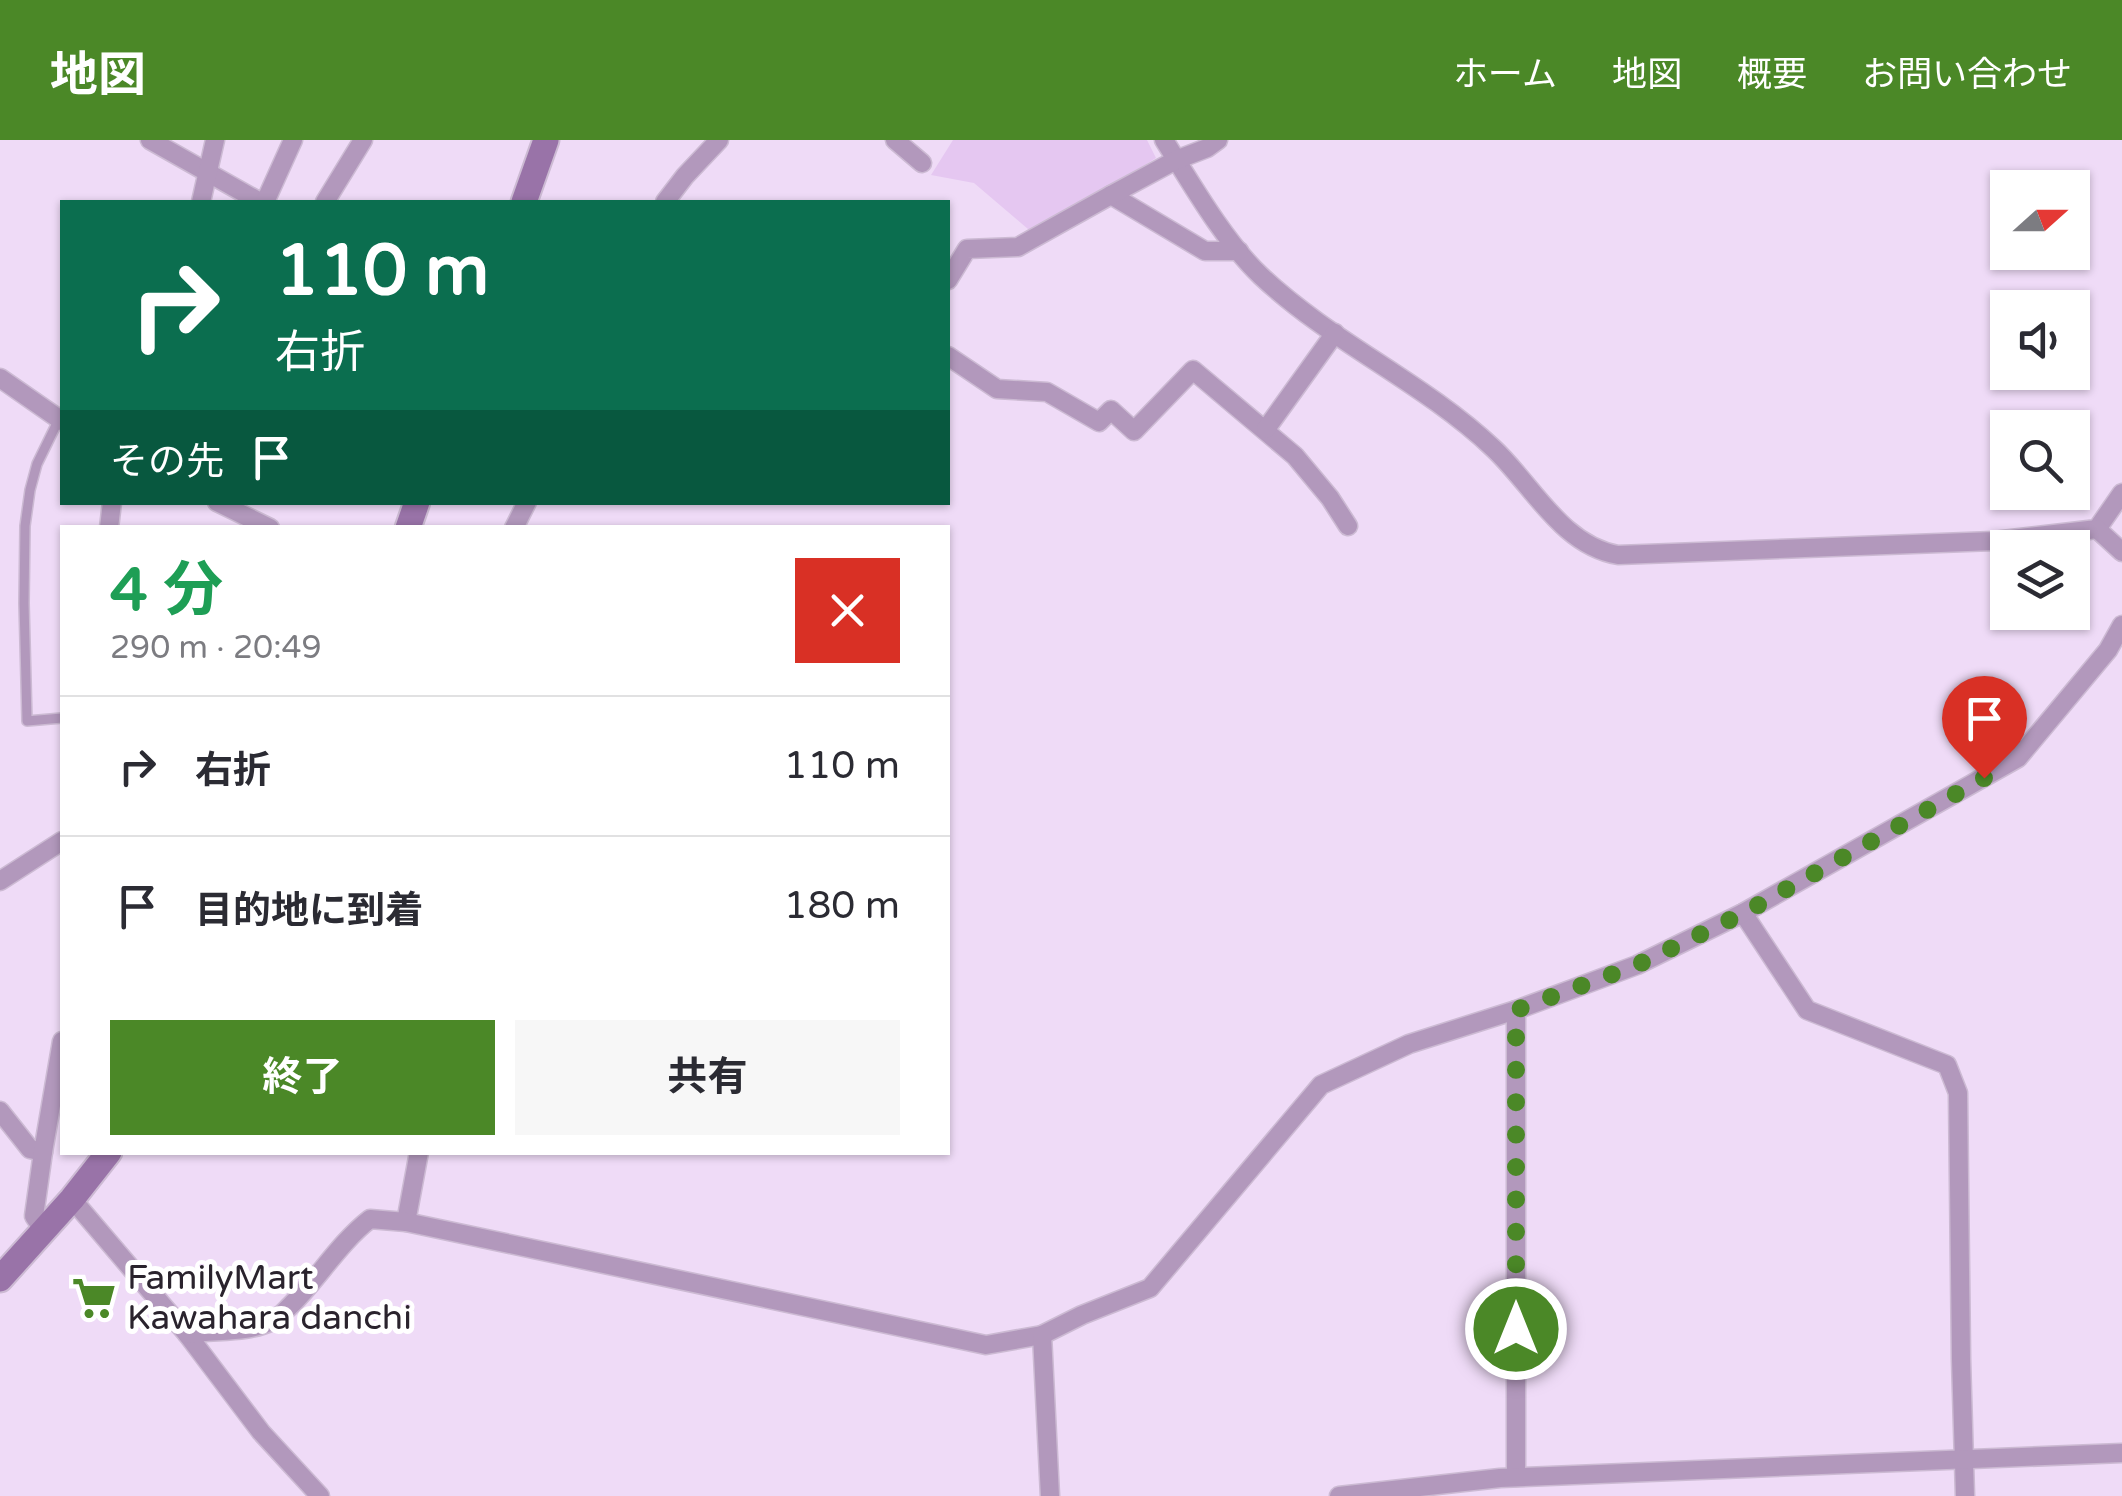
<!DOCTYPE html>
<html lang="ja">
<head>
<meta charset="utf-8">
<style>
	body { margin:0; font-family:"Varela Round","Noto Sans JP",sans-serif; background:#f7f7f7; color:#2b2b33; height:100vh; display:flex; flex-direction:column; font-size:38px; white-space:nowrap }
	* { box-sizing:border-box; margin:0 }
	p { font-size:32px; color:#7c7c81 }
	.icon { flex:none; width:55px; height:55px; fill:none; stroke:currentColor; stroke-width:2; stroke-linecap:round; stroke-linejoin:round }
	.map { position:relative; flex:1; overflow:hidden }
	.drawer { position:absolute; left:60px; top:385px; width:890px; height:630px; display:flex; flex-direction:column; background:#fff; border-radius:0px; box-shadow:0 2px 8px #0004 }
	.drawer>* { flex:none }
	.banner { position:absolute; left:60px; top:60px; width:890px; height:305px; border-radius:0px; box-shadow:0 2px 8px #0004; background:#0b6e4f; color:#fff; overflow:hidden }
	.needle { width:65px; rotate:69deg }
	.fabs { position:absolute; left:1990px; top:30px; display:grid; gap:20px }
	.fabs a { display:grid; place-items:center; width:100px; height:100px; border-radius:0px; background:#fff; box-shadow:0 2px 8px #0004; font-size:50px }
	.pin { position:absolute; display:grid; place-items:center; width:85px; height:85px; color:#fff; margin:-102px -42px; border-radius:50% 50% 50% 0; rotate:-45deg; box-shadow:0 0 10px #0007 }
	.pin .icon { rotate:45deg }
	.me { position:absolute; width:110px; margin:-55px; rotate:0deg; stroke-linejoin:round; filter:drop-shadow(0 0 8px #0008) }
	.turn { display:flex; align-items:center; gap:35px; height:210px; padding:0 50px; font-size:45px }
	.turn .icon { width:130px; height:130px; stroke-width:2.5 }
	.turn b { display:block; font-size:70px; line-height:85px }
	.then { display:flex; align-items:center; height:95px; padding:0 50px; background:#0003; gap:20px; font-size:38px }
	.round { display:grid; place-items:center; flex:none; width:105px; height:105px; border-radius:0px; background:#f7f7f7 }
	.head { display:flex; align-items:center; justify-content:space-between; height:170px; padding:0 50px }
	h1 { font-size:60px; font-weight:700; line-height:75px; color:#1e9e55 }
	.primary-button { display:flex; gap:20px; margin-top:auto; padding:20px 50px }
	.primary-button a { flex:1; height:115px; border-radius:0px; background:#4b8827; color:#fff; font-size:40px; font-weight:700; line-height:115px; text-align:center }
	.primary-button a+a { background:#f7f7f7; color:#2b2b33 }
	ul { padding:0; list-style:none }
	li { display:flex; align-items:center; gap:30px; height:140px; padding:0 50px; border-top:2px solid #e1e1e2 }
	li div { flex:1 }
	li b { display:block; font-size:38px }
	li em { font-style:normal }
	header { display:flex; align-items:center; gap:60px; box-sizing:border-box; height:140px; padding:0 50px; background:#4b8827; color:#fff }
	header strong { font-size:48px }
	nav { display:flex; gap:55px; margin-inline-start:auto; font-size:35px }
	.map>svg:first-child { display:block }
</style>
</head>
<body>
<header>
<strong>地図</strong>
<nav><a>ホーム</a><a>地図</a><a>概要</a><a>お問い合わせ</a></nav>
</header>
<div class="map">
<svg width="2122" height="1356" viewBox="0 0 2122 1356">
	<rect width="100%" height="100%" fill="#efdbf7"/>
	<path fill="#e5c7f1" d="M953,0H1147L1156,18L1035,95L974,43L931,35Z"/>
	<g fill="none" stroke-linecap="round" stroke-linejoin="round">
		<g stroke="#ccbad3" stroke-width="12">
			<path id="service" d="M59,279L37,324L30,350L25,386L24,463L27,581L62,578"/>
		</g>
		<g stroke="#ccbad3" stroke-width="21">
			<g id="minor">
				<path d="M150,0L260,62"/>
				<path d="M895,0L922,23"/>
				<path d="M1164,0C1191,43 1224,101 1261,136C1331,202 1423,242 1493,308C1532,344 1561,405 1618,415L1994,401L2097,389L2122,353"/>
				<path d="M1111,55L1205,111H1239"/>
				<path d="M201,62L215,0"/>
				<path d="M265,62L293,0"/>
				<path d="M325,62L363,0"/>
				<path d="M665,62L685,36L719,0"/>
				<path d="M948,140L967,109L1018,107L1111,55L1176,20L1207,8L1218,0"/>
				<path d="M948,216L997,249L1047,252L1099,282L1111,270L1134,291L1193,230L1295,316L1330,358L1348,386"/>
				<path d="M0,238L62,281"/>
				<path d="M1266,289L1335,193"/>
				<path d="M217,362L270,388"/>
				<path d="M109,388L112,362"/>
				<path d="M514,388L527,362"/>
				<path d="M2097,389L2122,412"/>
				<path d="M0,741L62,701"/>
				<path d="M1743,773L1807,870L1947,925L1958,953L1961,1219L1965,1356"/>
				<path d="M0,971L30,1009L43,1012"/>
				<path d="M72,1059L187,1194L261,1292L320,1356"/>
				<path d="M406,1082L419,1012"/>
				<path d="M44,1091L34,1076L43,1012L62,901"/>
				<path d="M187,1194C215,1189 246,1194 272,1181C279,1178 284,1172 290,1166C318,1139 339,1103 370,1079L406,1082L986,1205L1042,1195L1082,1175L1150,1148L1321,945L1409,904L1516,870L1637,825L1743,773L2018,618L2108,510L2122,485"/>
				<path d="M1042,1195L1050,1356"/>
				<path d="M1516,1337V870"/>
				<path d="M1339,1356L1500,1338L2122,1313"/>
			</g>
		</g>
		<g stroke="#ccbad3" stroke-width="29">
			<g id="secondary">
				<path d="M524,62L546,0"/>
				<path d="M408,388L417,362"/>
				<path d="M0,1139L72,1059L109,1012"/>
			</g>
		</g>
		<use href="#service" stroke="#b298bc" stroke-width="9"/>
		<use href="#minor" stroke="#b298bc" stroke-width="18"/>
		<use href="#secondary" stroke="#9973a8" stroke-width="25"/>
	</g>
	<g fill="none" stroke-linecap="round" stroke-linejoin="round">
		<path stroke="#4b8827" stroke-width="18" stroke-dasharray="0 32.4" d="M1516,1189V870L1637,825L1744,773L1984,638"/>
	</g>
	<defs>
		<g id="supermarket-bare" transform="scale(3.45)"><path d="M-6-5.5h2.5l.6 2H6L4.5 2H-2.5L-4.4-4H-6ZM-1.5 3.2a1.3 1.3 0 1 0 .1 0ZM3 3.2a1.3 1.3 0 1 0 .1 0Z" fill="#4b8827" stroke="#fff" stroke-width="2.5" paint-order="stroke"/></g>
	</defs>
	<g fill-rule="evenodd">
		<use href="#supermarket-bare" x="94" y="1158"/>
	</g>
	<g text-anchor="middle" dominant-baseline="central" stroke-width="10" stroke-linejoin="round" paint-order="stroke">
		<g font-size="35" fill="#2a232d" stroke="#fff" text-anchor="start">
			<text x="127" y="1138">FamilyMart<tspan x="127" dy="40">Kawahara danchi</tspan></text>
		</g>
	</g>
</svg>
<div class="fabs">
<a><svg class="needle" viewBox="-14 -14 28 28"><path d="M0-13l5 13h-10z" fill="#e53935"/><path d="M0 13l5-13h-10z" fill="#7c7c81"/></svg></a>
<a><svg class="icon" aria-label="sound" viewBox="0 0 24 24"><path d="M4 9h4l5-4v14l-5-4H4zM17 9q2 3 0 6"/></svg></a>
<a><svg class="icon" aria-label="search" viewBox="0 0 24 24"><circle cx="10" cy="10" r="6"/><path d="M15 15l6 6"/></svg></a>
<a><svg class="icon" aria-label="layers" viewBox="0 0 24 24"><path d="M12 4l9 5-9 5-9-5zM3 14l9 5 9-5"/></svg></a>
</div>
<div class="pin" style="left:1984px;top:638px;background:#d93025"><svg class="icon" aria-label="arrive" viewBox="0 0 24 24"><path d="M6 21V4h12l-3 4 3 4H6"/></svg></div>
<svg class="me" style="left:1516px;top:1189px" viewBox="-20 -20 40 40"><circle r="17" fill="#4b8827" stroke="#fff" stroke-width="3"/><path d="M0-11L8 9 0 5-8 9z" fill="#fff"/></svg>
<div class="banner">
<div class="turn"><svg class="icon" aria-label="right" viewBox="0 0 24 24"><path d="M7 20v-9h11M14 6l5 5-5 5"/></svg><div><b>110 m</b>右折</div></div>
<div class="then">その先<svg class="icon" aria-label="arrive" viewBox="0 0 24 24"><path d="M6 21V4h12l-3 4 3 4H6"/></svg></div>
</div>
<section class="drawer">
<div class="head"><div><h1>4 分</h1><p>290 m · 20:49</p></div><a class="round" style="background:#d93025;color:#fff"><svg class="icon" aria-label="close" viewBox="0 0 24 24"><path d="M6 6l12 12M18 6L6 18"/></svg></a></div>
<ul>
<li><svg class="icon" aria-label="right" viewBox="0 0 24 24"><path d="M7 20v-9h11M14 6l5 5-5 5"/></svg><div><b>右折</b></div><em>110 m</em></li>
<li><svg class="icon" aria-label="arrive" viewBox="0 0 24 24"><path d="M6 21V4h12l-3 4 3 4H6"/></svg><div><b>目的地に到着</b></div><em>180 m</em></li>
</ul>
<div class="primary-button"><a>終了</a><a>共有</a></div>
</section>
</div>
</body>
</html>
